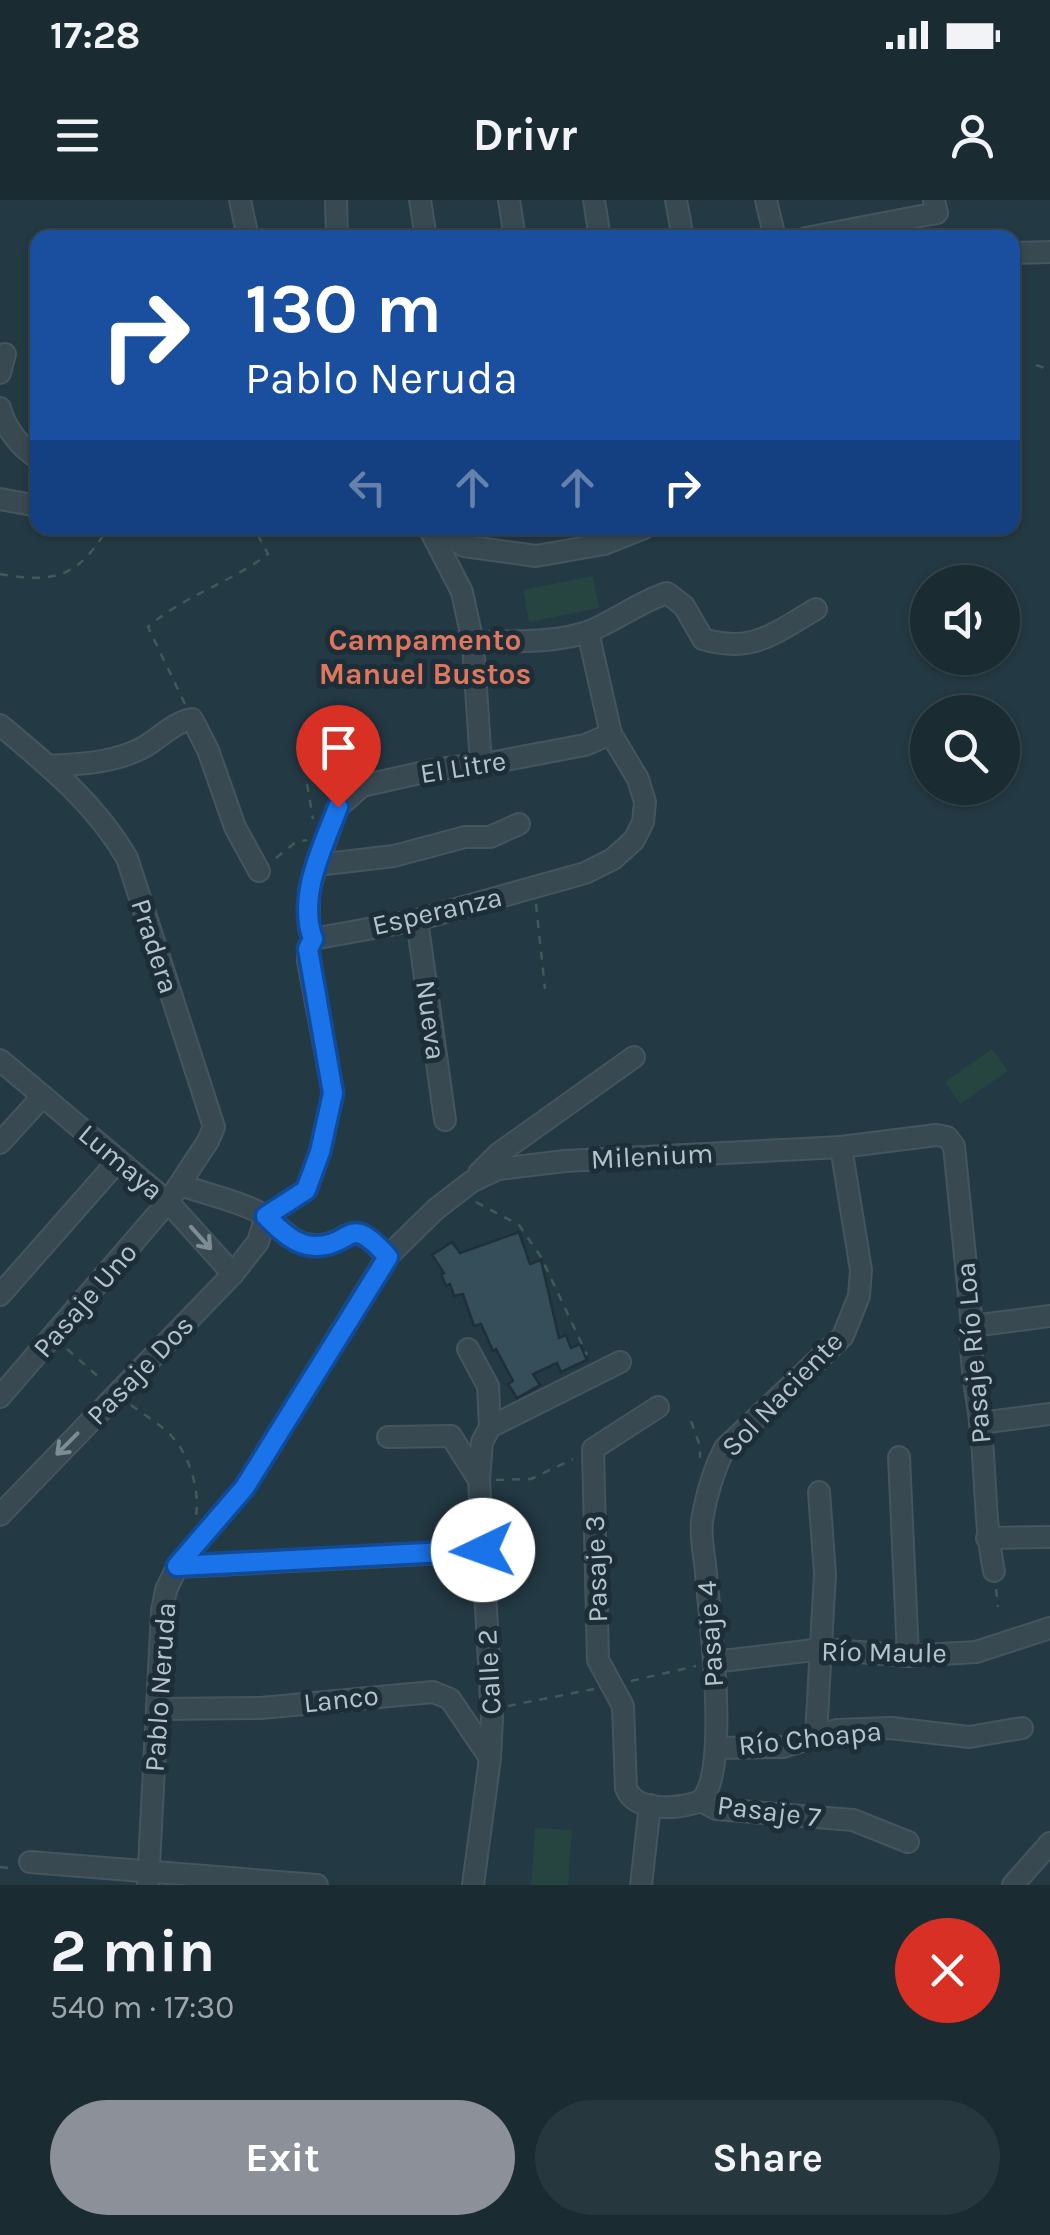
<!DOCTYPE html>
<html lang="en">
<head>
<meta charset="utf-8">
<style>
	body { margin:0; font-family:Karla,sans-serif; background:#27373e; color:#f1f3f6; height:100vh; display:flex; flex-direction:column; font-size:38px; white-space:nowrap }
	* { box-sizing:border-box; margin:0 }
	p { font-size:32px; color:#9fa7ac }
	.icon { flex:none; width:55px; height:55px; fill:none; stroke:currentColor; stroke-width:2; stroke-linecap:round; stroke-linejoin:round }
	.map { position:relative; height:1685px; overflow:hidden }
	.details { display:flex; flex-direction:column; background:#1a2b32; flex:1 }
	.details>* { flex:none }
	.banner { position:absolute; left:30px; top:30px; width:990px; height:305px; border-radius:20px; box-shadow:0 2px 8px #0004,0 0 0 2px #38474d; background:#1a4fa0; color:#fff; overflow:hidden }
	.tools { position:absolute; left:910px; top:365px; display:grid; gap:20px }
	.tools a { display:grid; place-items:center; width:110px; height:110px; border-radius:50%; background:#1a2b32; box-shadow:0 2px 8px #0004,0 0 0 2px #38474d; font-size:50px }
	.pin { position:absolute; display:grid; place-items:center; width:85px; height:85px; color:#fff; margin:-102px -42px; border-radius:50% 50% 50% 0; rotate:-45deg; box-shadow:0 0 10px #0007 }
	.pin .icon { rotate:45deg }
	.me { position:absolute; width:110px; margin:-55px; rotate:267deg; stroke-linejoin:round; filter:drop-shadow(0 0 8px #0008) }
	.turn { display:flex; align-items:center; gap:35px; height:210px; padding:0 50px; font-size:45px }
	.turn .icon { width:130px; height:130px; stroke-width:2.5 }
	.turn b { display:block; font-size:70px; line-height:85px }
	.lanes { display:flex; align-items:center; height:95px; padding:0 50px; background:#0003; justify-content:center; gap:50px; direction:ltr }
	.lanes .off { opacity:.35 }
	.round { display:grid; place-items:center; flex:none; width:105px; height:105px; border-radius:52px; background:#27373e }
	.summary { display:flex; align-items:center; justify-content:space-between; height:170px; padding:0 50px }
	h1 { font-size:60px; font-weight:700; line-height:75px }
	.cta { display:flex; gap:20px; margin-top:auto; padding:20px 50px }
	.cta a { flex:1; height:115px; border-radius:60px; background:#8c9099; color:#fff; font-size:40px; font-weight:700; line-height:115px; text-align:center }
	.cta a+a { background:#27373e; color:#f1f3f6 }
	.status { display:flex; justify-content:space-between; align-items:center; height:70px; padding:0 50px; background:#1a2b32; direction:ltr }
	.status svg { height:28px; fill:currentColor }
	header { display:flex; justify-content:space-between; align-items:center; height:130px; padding:0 50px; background:#1a2b32; font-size:45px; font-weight:700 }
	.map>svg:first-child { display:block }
</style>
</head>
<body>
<div class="status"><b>17:28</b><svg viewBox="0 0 49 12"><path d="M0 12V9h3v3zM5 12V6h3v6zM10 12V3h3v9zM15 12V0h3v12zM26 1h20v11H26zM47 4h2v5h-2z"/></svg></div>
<header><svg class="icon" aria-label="menu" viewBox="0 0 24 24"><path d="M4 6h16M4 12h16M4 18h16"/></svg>Drivr<svg class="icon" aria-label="person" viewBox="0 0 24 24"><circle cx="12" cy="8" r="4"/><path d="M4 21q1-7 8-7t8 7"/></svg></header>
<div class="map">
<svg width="1050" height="1685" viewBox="0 0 1050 1685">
	<rect width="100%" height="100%" fill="#233943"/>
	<g fill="#264440">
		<path d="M593,376L599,408L529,422L523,390Z"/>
		<path d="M992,849L1008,871L960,904L945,882Z"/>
		<path d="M535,1628L572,1630L568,1685H531Z"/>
	</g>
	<path fill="#354e59" stroke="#1f303a" stroke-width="2.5" d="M519,1032L530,1064L541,1060L559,1138L566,1135L571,1148L580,1144L587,1160L561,1172L557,1163L533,1174L540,1185L517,1198L508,1184L513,1181L496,1149L493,1151L481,1124L474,1126L463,1094L454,1096L450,1084L446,1086L441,1074L444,1073L432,1055L452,1042L460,1053Z"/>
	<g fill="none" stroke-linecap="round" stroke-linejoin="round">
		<g stroke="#45555f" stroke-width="24">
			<g id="street">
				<path d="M240,0L248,38"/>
				<path d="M336,0L337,38"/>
				<path d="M420,0L426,38"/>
				<path d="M509,0L515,38"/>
				<path d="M594,0L600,38"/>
				<path d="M676,0L683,38"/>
				<path d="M766,0L775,38"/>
				<path d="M806,38L937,13L934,0"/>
				<path d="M1012,53L1050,52"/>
				<path d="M0,173L5,154"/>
				<path d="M0,208C5,227 20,248 38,258"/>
				<path d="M0,299L38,306"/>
				<path d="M429,328L462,392L473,443L481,564"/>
				<path d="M434,328L464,346L536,356L604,344L644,328"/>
				<path d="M473,443C510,440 555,444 590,431C617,420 639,402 667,393L684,406L703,439C752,454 775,433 816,409"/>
				<path d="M0,525C48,565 95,603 127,658L214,927L208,941L168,1002L0,1197"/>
				<path d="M49,566C81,564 115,563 144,547C160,538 174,522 192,519L208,550L235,627L259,671"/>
				<path d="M317,665L394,656L465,637H490L519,624"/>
				<path d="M417,720L445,920"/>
				<path d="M313,739L309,728V691L317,665L338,607L362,586L433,570L495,562L585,545L611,534"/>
				<path d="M0,860L168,1002L233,1074"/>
				<path d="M0,943L43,896"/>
				<path d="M479,973L498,954L634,857"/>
				<path d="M181,985C205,994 248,1003 268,1018C283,1029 293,1044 313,1045C351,1048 345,1010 387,1057"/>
				<path d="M0,1095L118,961"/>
				<path d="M972,1126L1050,1116"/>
				<path d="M468,1149L488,1186L490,1227"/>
				<path d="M658,1207L593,1249L598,1460L623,1506L626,1588C635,1613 679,1609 701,1601L716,1609L853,1620L908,1642"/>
				<path d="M980,1223L1050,1214"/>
				<path d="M388,1237L451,1236L479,1280"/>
				<path d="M899,1257L908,1456"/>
				<path d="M0,1315L233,1074L258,1042L266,1016L307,989L320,952L333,893L308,761V749L313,739L417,720L585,673L613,659L634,640L643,622L645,602L638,579L611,534L588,432"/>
				<path d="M987,1338L1050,1337"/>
				<path d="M177,1367L483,1351"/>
				<path d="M714,1462L822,1449L908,1456L976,1452L1050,1428"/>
				<path d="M158,1509L261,1508L433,1492L450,1499L490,1558"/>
				<path d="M816,1536L825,1374L819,1292"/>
				<path d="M716,1548L783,1547L837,1530L891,1528L969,1537L1022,1528"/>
				<path d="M701,1601C730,1569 710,1421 706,1374C705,1358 700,1338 702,1321C706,1297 714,1269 725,1248L843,1136L859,1096L861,1070L841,947"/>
				<path d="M30,1662L317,1685"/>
				<path d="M148,1685L162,1411L166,1390L177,1367L245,1287L387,1057L436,1009L471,982L498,969L565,961L841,947L936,935L947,937L954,946L972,1126C969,1159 976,1189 980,1221C986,1271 984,1322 994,1371"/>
				<path d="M473,1685L490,1558L492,1518L479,1280L482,1242L490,1227L620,1162"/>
				<path d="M641,1685L650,1605"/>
				<path d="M1013,1685L1050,1643"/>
			</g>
		</g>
		<g stroke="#3f5b57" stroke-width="2.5" stroke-dasharray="8 8" stroke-linecap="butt">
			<path d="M1036,165L1050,170"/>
			<path d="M0,374C57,384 78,376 108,328"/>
			<path d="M185,504L148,427C185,395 230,383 268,354L254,328"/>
			<path d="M307,584L313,619"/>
			<path d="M276,658L296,642L307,640"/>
			<path d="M536,704L545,789"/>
			<path d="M476,1002L519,1025L541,1057L587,1155"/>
			<path d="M67,1149L102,1180"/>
			<path d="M131,1205C144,1215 164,1226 175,1240C190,1258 200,1292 196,1316"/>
			<path d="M691,1221L700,1246V1258"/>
			<path d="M496,1280L531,1279L573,1259"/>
			<path d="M996,1389L998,1407"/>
			<path d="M631,1481L696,1466"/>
			<path d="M508,1506L594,1489"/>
			<path d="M0,1667L15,1669"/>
		</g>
		<use href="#street" stroke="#384952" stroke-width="20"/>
	</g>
	<defs><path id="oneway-shaft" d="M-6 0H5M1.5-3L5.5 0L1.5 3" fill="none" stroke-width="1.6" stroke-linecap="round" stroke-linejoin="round" transform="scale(2.5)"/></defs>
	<g stroke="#7d8d95">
		<use href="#oneway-shaft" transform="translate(201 1038) rotate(48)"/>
		<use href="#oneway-shaft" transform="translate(67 1244) rotate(135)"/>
	</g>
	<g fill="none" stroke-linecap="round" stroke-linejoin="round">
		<g stroke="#114b97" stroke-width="25">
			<path id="route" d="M338,607C323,647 297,696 313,739L308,749L333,893L320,952L306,990L266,1016C279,1029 295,1046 315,1046C354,1046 347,1011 388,1057L245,1287L177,1366L483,1350"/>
		</g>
		<use href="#route" stroke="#1a73e8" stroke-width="18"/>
	</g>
	<g text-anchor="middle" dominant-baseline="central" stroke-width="10" stroke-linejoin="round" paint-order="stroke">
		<g font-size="28" fill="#b5c4cc" stroke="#1d2e38">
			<text transform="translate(463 567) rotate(-9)">El Litre</text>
			<text transform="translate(437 711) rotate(-13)">Esperanza</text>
			<text transform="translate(155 746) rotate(72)">Pradera</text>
			<text transform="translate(431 820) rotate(82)">Nueva</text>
			<text transform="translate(652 956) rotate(-3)">Milenium</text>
			<text transform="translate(121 962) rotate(40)">Lumaya</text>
			<text transform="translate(85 1100) rotate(-49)">Pasaje Uno</text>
			<text transform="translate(973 1153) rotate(-95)">Pasaje Río Loa</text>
			<text transform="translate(140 1170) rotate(-46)">Pasaje Dos</text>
			<text transform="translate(782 1194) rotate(-46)">Sol Naciente</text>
			<text transform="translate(596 1369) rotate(-92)">Pasaje 3</text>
			<text transform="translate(710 1434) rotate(-94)">Pasaje 4</text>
			<text transform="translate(884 1452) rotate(1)">Río Maule</text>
			<text transform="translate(489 1472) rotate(-93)">Calle 2</text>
			<text transform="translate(160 1487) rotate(-86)">Pablo Neruda</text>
			<text transform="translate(341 1499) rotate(-6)">Lanco</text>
			<text transform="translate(810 1538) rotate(-6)">Río Choapa</text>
			<text transform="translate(769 1611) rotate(7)">Pasaje 7</text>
		</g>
		<g font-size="30" font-weight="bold" fill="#df765e" stroke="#1d2e38">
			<text x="425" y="440">Campamento<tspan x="425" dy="34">Manuel Bustos</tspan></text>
		</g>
	</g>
</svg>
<div class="tools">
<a><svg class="icon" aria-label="sound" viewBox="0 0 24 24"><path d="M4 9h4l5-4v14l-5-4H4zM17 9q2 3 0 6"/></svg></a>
<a><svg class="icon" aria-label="search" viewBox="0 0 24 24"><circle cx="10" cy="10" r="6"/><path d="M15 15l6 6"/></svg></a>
</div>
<div class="pin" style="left:338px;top:607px;background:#d93025"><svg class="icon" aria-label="arrive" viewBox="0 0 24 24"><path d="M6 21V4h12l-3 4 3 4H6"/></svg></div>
<svg class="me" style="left:483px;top:1350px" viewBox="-20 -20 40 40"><circle r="19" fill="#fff"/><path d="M0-13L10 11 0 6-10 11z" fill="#1a73e8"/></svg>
<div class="banner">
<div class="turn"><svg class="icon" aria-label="right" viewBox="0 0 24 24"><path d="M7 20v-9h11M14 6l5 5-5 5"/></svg><div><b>130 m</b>Pablo Neruda</div></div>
<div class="lanes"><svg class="icon off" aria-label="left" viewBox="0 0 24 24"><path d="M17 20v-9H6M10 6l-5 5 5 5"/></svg><svg class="icon off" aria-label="ahead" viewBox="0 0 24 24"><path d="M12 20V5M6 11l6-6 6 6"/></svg><svg class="icon off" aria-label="ahead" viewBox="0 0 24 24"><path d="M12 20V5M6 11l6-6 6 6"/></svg><svg class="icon" aria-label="right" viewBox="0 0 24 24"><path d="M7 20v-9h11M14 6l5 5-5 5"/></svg></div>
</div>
</div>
<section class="details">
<div class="summary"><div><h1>2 min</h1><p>540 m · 17:30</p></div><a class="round" style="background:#d93025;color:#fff"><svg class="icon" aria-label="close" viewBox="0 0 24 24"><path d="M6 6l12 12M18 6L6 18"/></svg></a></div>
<div class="cta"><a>Exit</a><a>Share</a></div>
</section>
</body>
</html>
